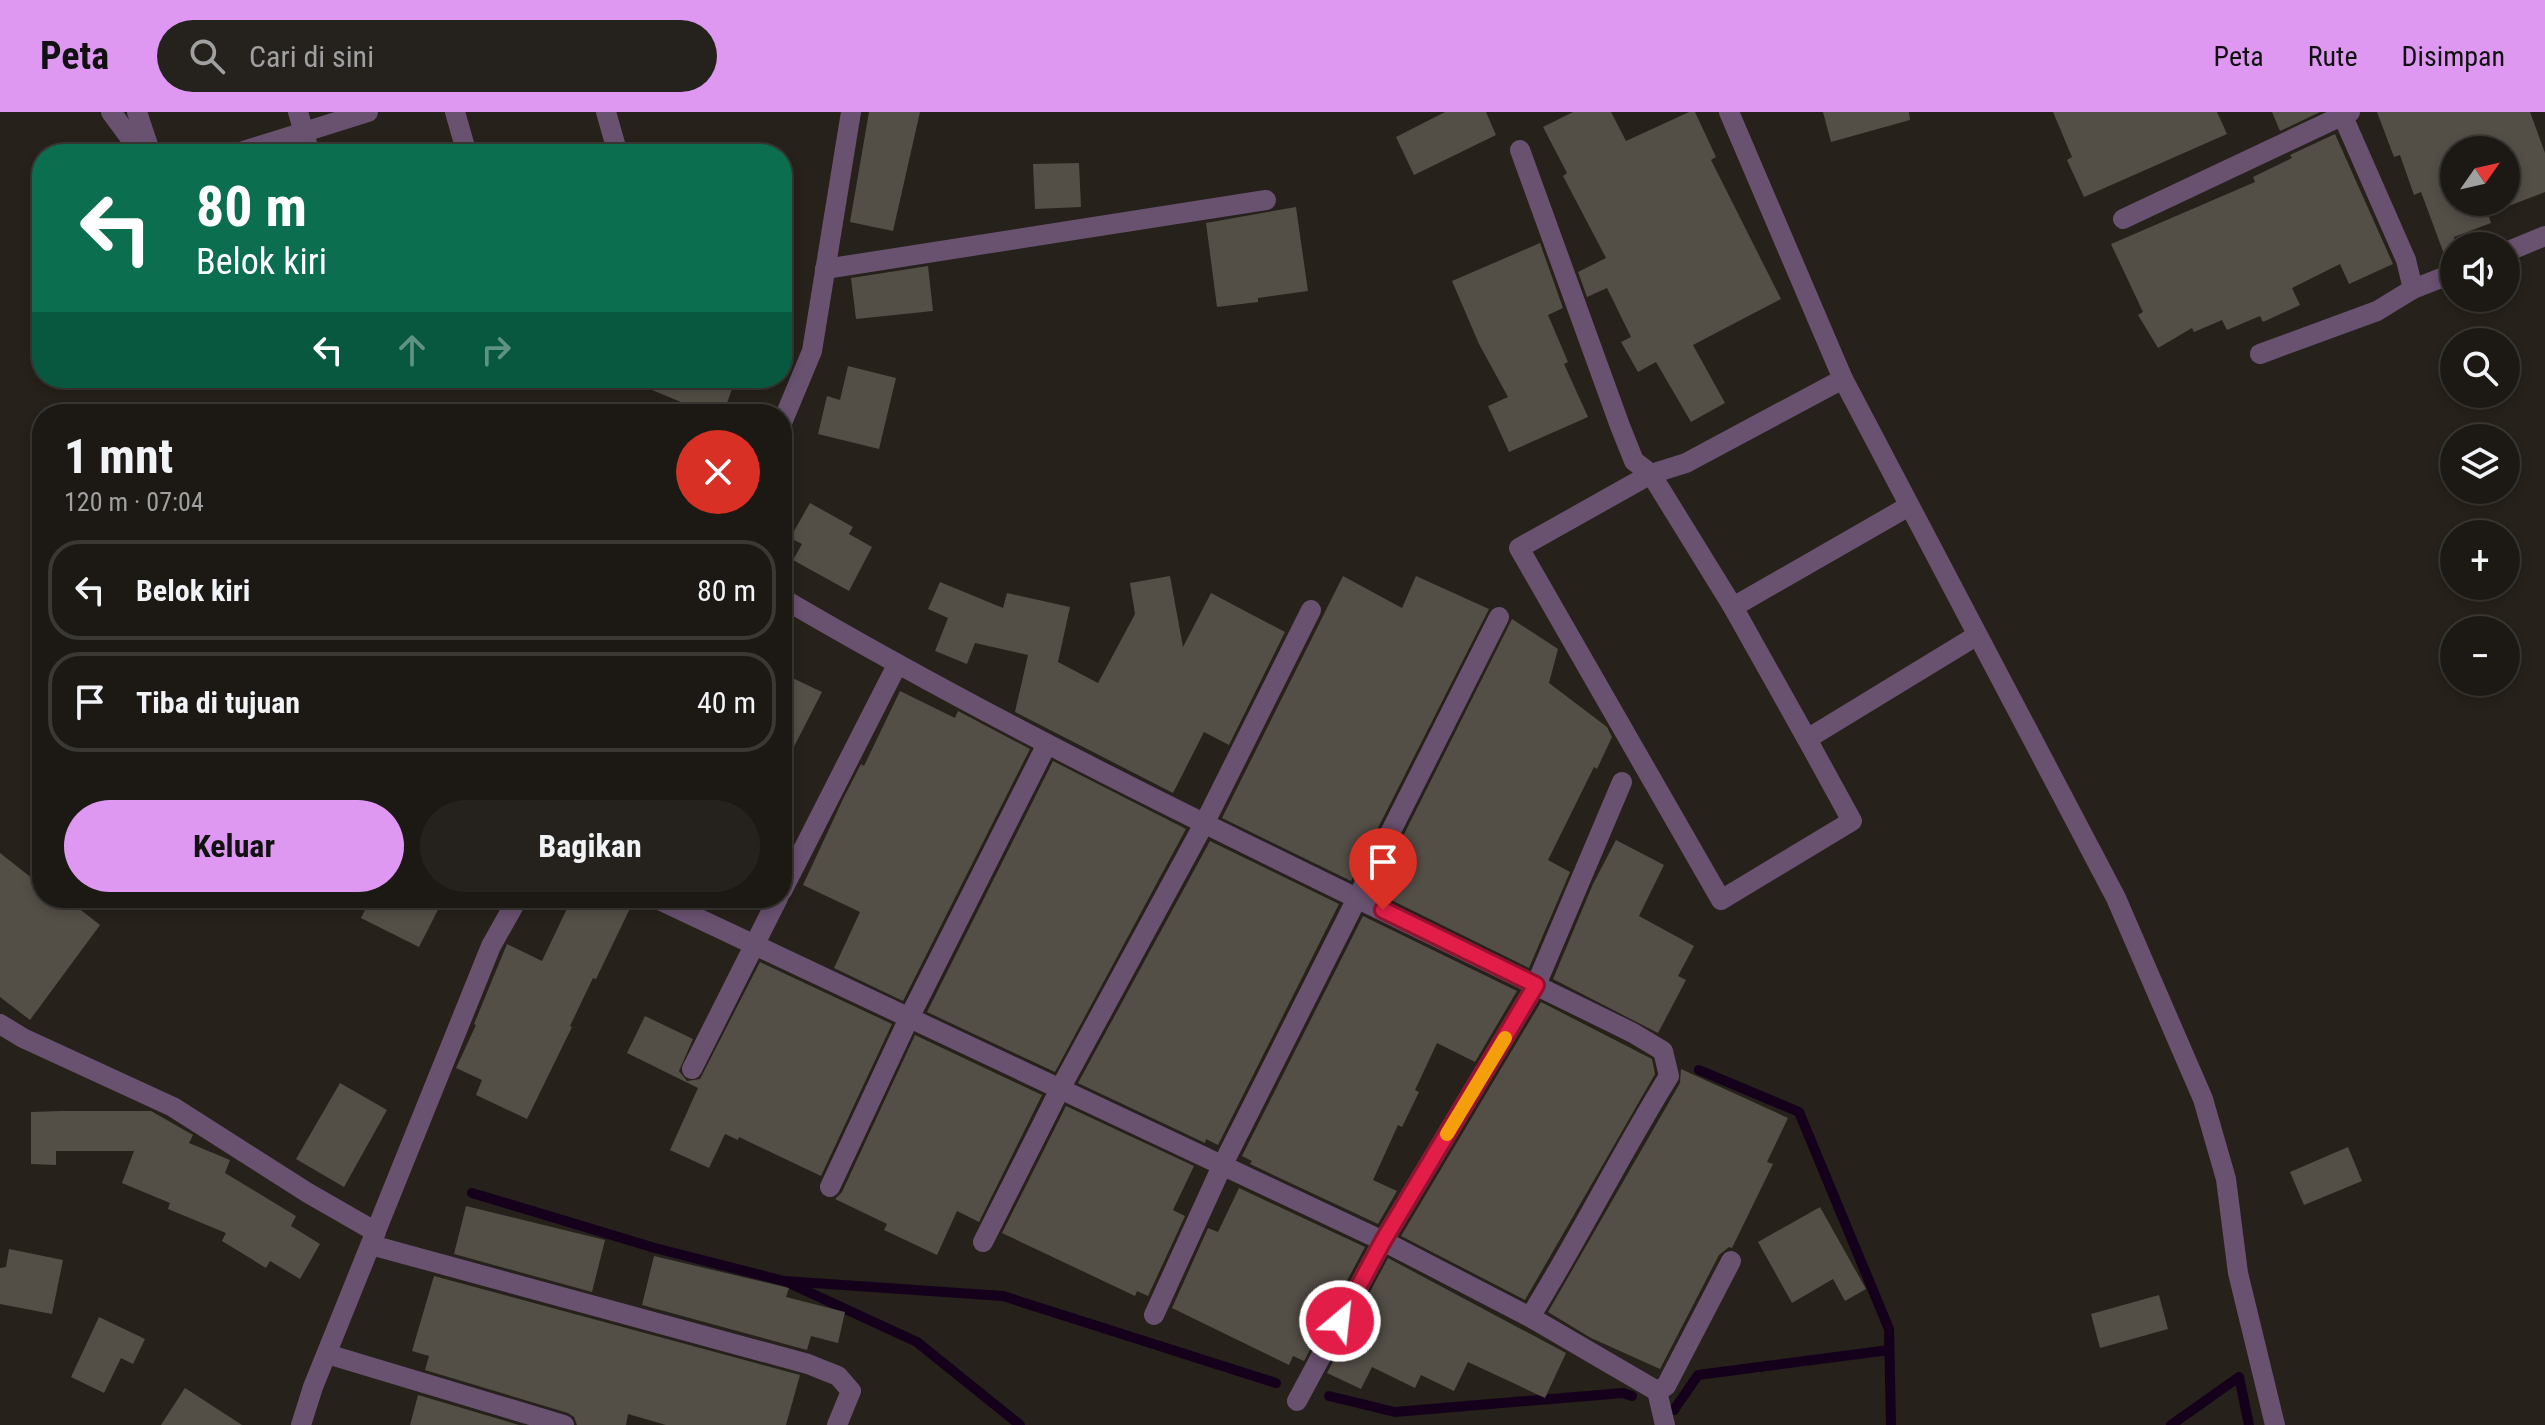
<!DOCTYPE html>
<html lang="id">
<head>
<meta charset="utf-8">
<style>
	body { margin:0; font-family:"Roboto Condensed",sans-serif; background:#25221d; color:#f1f3f6; height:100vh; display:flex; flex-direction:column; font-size:30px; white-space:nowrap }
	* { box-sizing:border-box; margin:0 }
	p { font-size:26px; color:#a0a0a0 }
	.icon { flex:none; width:44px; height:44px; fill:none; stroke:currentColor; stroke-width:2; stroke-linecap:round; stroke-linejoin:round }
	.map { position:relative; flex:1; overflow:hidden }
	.drawer { position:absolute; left:32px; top:292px; width:760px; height:504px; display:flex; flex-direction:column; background:#1c1914; border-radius:32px; box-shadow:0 4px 12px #0003,0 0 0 2px #3a3834 }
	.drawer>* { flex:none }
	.hud { position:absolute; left:32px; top:32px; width:760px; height:244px; border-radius:32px; box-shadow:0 4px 12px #0003,0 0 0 2px #3a3834; background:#0b6e4f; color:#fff; overflow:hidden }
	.needle { width:52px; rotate:56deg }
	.tools { position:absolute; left:2440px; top:24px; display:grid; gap:16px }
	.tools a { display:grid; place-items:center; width:80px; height:80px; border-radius:50%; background:#1c1914; box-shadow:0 4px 12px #0003,0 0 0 2px #3a3834; font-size:40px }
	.pin { position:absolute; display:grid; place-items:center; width:68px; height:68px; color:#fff; margin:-82px -34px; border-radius:50% 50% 50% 0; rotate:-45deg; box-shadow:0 0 8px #0007 }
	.pin .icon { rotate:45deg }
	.me { position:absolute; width:88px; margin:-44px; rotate:28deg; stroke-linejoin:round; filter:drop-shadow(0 0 6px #0008) }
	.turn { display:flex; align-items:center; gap:28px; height:168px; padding:0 32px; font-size:36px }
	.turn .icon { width:104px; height:104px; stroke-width:2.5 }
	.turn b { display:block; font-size:56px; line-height:68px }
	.lanes { display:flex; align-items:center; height:76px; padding:0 32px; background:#0003; justify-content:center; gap:40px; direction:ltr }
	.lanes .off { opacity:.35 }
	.round { display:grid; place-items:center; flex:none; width:84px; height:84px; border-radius:42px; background:#25221d }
	.headline { display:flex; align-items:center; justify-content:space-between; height:136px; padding:0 32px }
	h1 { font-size:48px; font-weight:700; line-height:60px }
	.button { display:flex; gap:16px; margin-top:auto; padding:16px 32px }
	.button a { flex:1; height:92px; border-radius:48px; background:#de98f2; color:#111; font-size:32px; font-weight:700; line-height:92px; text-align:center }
	.button a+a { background:#25221d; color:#f1f3f6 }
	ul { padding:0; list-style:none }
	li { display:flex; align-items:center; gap:24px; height:100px; margin:0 16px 12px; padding:0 16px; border:4px solid #3a3834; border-radius:32px }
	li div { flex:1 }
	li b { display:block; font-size:30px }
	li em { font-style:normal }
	header { display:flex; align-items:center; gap:48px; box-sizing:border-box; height:112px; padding:0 40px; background:#de98f2; color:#111 }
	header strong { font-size:38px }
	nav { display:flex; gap:44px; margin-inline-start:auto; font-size:28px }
	.search { width:560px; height:72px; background:#25221d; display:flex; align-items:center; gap:20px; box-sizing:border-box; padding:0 28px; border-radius:44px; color:#a0a0a0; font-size:30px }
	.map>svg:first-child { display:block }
</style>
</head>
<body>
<header>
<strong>Peta</strong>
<div class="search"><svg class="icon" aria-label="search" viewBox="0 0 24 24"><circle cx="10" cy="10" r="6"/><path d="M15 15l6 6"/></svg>Cari di sini</div>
<nav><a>Peta</a><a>Rute</a><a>Disimpan</a></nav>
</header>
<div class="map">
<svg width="2545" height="1313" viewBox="0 0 2545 1313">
	<rect width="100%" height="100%" fill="#26211a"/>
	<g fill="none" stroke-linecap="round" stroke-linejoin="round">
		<g stroke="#15001c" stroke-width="10">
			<path d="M1699,958L1799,1000L1889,1217L1891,1313"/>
			<path d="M472,1081L655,1136L784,1169L1003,1184L1276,1271"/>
			<path d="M789,1171L917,1230L1020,1313"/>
			<path d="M1329,1284L1395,1300L1623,1281L1632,1284"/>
			<path d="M1674,1298L1698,1263L1889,1238"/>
			<path d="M2171,1313L2239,1265L2249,1313"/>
		</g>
	</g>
	<g fill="#534e46">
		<path d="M869,0H920L893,119L850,110Z"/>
		<path d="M1445,0H1486L1496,23L1414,63L1396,25Z"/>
		<path d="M1573,0H1611L1626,29L1689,0H1695L1716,45L1711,48L1781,187L1693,233L1725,291L1691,310L1656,250L1638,260L1621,230L1631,225L1607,176L1587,185L1578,160L1606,146L1563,64L1567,61L1543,15Z"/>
		<path d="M1823,0H1909L1910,8L1831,30Z"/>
		<path d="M2053,0H2217L2227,22L2084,85L2067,48L2072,45Z"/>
		<path d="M2272,0H2320L2280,19Z"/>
		<path d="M2377,0H2530L2545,41V80L2506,95V38H2454V90H2484L2491,111L2454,125V148L2447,150L2421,80L2414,83L2400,43L2394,45Z"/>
		<path d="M2335,22L2393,152L2349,172L2340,152L2292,176L2300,193L2263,210L2260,204L2227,218L2222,208L2194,220L2192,216L2158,236L2138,203L2143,200L2111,132L2255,70L2253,65L2292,46L2290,43Z"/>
		<path d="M1079,51L1081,95L1035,97L1033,52Z"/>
		<path d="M1296,95L1308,179L1258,186V190L1217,195L1206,111Z"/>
		<path d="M1540,131L1563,196L1548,203L1568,250L1564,252L1588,305L1509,340L1488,294L1508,285L1479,232L1452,169Z"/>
		<path d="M928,154L933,199L856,207L851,166Z"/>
		<path d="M848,254L896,266L879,337L818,322L827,284L840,288Z"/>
		<path d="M623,266H736L723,302H710Z"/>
		<path d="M810,391L853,415L849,422L872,435L849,479L793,448L802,432L790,426Z"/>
		<path d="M1170,464L1183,535L1211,481L1285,520L1229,633L1204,620L1173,681L1015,600L1028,543L975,531L967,552L935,539L948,506L928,497L940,470L1003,496L1007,481L1070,495L1058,550L1098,571L1135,502L1130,471Z"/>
		<path d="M1343,464L1402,496L1416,464L1489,497L1351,769L1222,706Z"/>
		<path d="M1512,507L1558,537L1549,571L1607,615L1612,625L1597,657L1594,655L1548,748L1570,760L1529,856L1375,780Z"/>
		<path d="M782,561L822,580L782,658Z"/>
		<path d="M900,579L955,606L958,599L1030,637L903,889L834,856L860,800L803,773L843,687L861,652L864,654Z"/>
		<path d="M1053,649L1186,717L1055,960L927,900Z"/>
		<path d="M1616,728L1664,753L1639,804L1694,834L1678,864L1686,868L1658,921L1553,867L1593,772Z"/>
		<path d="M1210,729L1339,792L1218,1033L1206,1027L1205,1031L1078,971Z"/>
		<path d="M0,741L42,774V786H57L64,791L67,787L100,813L30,908L0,885Z"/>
		<path d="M371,786H444L419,835L361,806Z"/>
		<path d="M572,786H635L596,867L593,866L570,914L572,915L527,1007L476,983L482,968L456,956L476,913L474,912L507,832L542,849Z"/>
		<path d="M1363,804L1517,879L1475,950L1437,931L1415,978L1419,980L1402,1015L1398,1013L1373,1068L1397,1079L1378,1112L1250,1052L1252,1049L1242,1044Z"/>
		<path d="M760,850L892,912L821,1064L739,1025L738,1028L725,1022L709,1056L670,1038L698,976L627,941L645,904L693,927L679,959L687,969L700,967Z"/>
		<path d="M1541,890L1652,947L1655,962L1525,1188L1401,1124Z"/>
		<path d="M915,923L1042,983L979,1110L957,1099L937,1143L884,1118L887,1112L835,1087L842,1080Z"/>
		<path d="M1681,957L1788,1006L1767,1050L1773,1052L1732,1136L1729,1135L1719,1143L1660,1257L1591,1226L1548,1200L1680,971Z"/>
		<path d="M340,971L387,998L344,1075L296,1047Z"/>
		<path d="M1066,994L1194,1054L1173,1098L1185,1104L1148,1184L1137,1179L1135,1184L1002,1121Z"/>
		<path d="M61,999H151L193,1023L189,1031L230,1048L225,1061L296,1104L291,1114L320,1132L300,1167L270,1149L266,1156L222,1129L226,1121L168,1097L170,1091L122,1071L134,1039H56V1053L31,1052V1000Z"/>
		<path d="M2348,1035L2362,1069L2304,1093L2290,1060Z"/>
		<path d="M1239,1076L1365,1135L1304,1249L1293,1244L1289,1253L1172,1196L1208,1116L1218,1120Z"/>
		<path d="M466,1094L605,1128L592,1180L454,1142Z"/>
		<path d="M1820,1095L1866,1177L1845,1189L1833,1167L1792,1191L1758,1130Z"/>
		<path d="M9,1137L63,1148L52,1202L0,1192V1156L6,1155Z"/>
		<path d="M654,1144L789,1176L786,1185L845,1200L838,1231L811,1224L807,1238L642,1193Z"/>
		<path d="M1388,1146L1566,1241L1545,1286L1468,1250L1454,1279L1421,1263L1415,1276L1372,1255L1361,1277L1327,1261Z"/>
		<path d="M434,1164L800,1263L786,1313H666L628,1302L626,1313H577L574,1305L568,1301L425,1258L429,1244L412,1239Z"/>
		<path d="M2159,1183L2168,1217L2100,1236L2091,1202Z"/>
		<path d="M99,1205L145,1227L133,1252L121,1246L104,1281L71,1265Z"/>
		<path d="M185,1276L242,1313H161Z"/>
		<path d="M418,1283L519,1313H410Z"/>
	</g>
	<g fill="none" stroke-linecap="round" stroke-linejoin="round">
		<g stroke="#695170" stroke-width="20">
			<path d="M111,0L142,42"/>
			<path d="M137,0L151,42"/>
			<path d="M298,0L310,42"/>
			<path d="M455,0L467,42"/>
			<path d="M606,0L618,42"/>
			<path d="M1729,0L1843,267L2116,786L2203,987L2226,1067L2238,1161L2275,1313"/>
			<path d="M1520,38L1620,314L1634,349L1651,362L1686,351L1843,267"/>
			<path d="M234,42L368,0"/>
			<path d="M2123,107L2350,0"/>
			<path d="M2506,140L2545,124"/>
			<path d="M825,157L1266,88"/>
			<path d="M2413,177L2454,161"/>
			<path d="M2260,242L2377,199L2413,177L2406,148L2341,0"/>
			<path d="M782,311L812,239L851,0"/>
			<path d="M782,486C1056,647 1348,780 1633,921L1663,939L1669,964C1620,1043 1579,1126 1530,1205"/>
			<path d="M1733,495L1909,394"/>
			<path d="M1807,627L1733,495L1651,362L1519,436L1721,788L1852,709L1807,627L1976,524"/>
			<path d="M782,779L897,553"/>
			<path d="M655,786L1383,1129L1530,1205L1657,1279L1666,1274L1731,1149"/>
			<path d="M0,912L23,926L173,995L308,1081L376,1120"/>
			<path d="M692,957L778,786"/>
			<path d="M830,1075L909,906L1047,632"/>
			<path d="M983,1130L1060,977L1205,710L1311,498"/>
			<path d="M371,1133L808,1252L838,1264L851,1279L837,1313"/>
			<path d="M1154,1203L1222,1054L1499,505"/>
			<path d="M327,1242L564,1313"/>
			<path d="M1657,1279L1665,1313"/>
			<path d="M1297,1289L1383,1129L1536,873L1622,670"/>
			<path d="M301,1313L313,1275L491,834L518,786"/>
		</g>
	</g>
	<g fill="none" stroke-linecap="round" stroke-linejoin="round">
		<g stroke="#92132f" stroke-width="20">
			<path id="route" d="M1340,1209L1383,1129L1536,873L1383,798"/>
		</g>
		<use href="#route" stroke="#e11d48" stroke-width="14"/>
		<path stroke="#f59e0b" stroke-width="14" d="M1447,1022L1505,926"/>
	</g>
</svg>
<div class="tools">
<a><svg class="needle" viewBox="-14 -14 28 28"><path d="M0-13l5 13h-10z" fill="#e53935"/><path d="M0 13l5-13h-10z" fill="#a0a0a0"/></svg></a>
<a><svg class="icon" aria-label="sound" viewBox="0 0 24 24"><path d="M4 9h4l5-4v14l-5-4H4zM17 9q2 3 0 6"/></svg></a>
<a><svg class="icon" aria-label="search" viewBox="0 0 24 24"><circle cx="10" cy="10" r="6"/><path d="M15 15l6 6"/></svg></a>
<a><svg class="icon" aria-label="layers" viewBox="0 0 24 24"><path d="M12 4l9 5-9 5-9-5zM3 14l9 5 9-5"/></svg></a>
<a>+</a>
<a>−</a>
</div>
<div class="pin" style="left:1383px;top:798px;background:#d93025"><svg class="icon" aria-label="arrive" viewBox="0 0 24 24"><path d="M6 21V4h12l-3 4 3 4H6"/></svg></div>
<svg class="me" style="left:1340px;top:1209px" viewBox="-20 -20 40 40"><circle r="17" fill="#e11d48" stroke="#fff" stroke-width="3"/><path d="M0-11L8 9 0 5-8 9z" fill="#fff"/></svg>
<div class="hud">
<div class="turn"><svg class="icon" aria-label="left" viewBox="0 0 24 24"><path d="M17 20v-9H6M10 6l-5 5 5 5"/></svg><div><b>80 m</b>Belok kiri</div></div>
<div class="lanes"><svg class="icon" aria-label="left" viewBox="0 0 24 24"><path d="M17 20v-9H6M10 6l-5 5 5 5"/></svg><svg class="icon off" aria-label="ahead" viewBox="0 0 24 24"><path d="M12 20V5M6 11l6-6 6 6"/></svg><svg class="icon off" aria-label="right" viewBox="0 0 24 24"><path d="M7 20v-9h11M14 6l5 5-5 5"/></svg></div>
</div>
<section class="drawer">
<div class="headline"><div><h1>1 mnt</h1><p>120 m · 07:04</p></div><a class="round" style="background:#d93025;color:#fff"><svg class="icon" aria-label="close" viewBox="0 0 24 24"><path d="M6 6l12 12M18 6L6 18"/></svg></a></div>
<ul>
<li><svg class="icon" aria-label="left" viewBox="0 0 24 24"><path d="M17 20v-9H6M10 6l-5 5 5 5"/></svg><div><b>Belok kiri</b></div><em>80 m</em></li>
<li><svg class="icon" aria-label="arrive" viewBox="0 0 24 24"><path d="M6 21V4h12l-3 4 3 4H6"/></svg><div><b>Tiba di tujuan</b></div><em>40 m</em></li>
</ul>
<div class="button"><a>Keluar</a><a>Bagikan</a></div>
</section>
</div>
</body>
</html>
